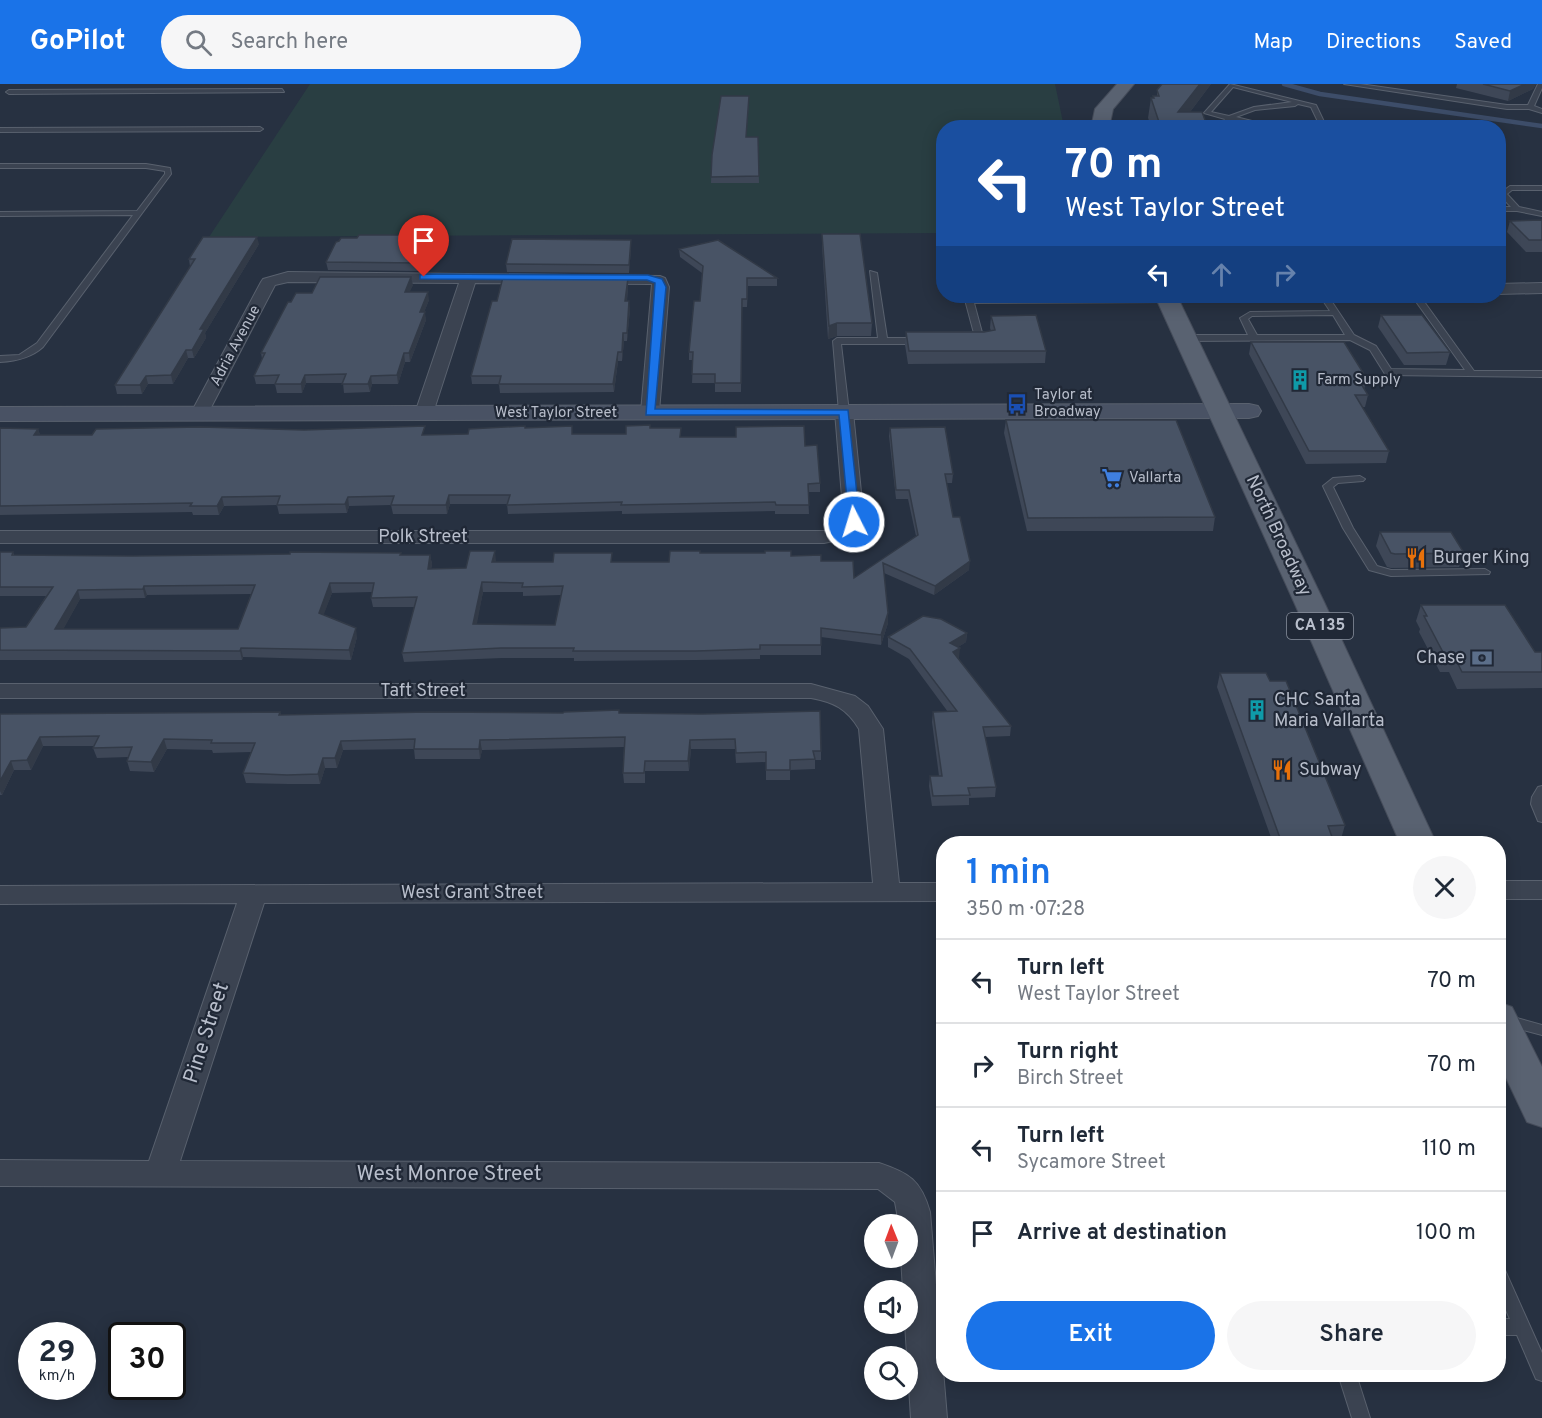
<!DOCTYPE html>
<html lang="en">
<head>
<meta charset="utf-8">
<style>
	body { margin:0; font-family:Overpass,sans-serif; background:#f6f6f7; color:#1f2937; height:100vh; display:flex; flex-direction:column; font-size:22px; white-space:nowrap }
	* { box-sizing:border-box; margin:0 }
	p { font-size:20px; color:#747a83 }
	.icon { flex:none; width:33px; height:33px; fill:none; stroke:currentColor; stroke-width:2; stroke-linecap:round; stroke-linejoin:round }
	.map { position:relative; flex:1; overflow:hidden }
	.drawer { position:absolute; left:936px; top:752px; width:570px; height:546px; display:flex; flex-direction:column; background:#fff; border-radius:24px; box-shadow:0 3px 15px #0003 }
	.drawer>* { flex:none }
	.hud { position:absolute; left:936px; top:36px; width:570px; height:183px; border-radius:24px; box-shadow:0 3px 15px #0003; background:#1a4fa0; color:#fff; overflow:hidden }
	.needle { width:39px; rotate:359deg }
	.fabs { position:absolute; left:864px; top:1130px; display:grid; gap:12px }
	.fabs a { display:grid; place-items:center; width:54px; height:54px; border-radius:50%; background:#fff; box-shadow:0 3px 15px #0003; font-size:30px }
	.speed { position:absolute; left:18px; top:1238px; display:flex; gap:12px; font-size:30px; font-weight:700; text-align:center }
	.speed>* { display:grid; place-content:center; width:78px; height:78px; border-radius:50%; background:#fff; box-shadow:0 3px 15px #0003; line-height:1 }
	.speed small { font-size:15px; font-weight:400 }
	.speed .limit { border:3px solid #111; border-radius:9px; background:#fff; color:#111 }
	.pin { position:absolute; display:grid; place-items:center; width:51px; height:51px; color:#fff; margin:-62px -26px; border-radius:50% 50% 50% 0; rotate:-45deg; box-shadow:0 0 6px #0007 }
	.pin .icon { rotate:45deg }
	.me { position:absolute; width:66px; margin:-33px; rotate:355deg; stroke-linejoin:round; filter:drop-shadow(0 0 4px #0008) }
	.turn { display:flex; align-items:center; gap:21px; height:126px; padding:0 30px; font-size:27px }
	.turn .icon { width:78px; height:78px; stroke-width:2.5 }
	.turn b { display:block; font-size:42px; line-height:51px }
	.lanes { display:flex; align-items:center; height:57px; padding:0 30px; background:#0003; justify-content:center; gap:30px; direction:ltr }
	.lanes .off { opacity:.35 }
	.round { display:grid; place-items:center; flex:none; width:63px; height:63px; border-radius:32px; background:#f6f6f7 }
	.overview { display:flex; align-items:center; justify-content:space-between; height:102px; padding:0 30px }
	h1 { font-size:36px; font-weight:600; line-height:45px; color:#1a73e8 }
	.action { display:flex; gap:12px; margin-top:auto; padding:12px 30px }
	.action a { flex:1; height:69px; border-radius:36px; background:#1a73e8; color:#fff; font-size:24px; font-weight:600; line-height:69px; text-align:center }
	.action a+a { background:#f6f6f7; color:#1f2937 }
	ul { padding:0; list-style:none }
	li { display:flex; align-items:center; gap:18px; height:84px; padding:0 30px; border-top:2px solid #e0e1e3 }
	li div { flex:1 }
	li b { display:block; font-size:22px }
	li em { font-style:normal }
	header { display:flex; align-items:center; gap:36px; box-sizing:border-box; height:84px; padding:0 30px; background:#1a73e8; color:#fff }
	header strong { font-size:28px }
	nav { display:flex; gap:33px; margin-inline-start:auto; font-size:21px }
	.search { width:420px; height:54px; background:#f6f6f7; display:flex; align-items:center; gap:15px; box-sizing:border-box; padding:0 21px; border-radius:33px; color:#747a83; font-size:22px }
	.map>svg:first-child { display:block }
</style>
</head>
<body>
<header>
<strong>GoPilot</strong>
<div class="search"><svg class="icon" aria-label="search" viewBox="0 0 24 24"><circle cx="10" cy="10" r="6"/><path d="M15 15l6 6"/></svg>Search here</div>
<nav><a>Map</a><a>Directions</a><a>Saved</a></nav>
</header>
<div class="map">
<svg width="1542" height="1334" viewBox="0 0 1542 1334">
	<rect width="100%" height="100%" fill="#273141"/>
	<path fill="#293e42" d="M310,0H1055L1064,43L944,44L943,149L209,153Z"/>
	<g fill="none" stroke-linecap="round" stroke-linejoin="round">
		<path stroke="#3d4d69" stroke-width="4.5" d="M1284,0L1320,10L1542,42"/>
		<g stroke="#59616e" stroke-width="2">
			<g id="lane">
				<path d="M1230,0L1316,21L1327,44H1321L1311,23L1298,20L1295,22L1255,26L1236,33L1280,44H1266L1232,36L1225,44H1218L1225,35L1204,29ZM1233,3L1292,18L1254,23L1229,32L1211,28Z"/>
				<path d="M1344,0H1360L1507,21H1528L1538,0H1542V4L1534,22L1542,25V29L1529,25H1507Z"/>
				<path d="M282,5L284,8L9,10L6,8L9,6Z"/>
				<path d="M0,44L260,43L263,45L260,47L0,48Z"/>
				<path d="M0,80H146L170,84L171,90L43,263C31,274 16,277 0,278V272L19,271L37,259L133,131L0,132V128L137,127L165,90V87L146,84H0Z"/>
				<path d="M1510,102H1542V106H1512L1507,110L1519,123L1542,128V132L1517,127H1498V123H1511L1499,110Z"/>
				<path d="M870,187L877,189L887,254H920L924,257L920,260H841L849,328L844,331L839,328L833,257L837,254H878Z"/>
				<path d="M964,212H972L973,215L1168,214L1172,216L1168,218L974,219L984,256L974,259L970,256L975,253Z"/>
				<path d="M1320,212H1328L1354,251L1376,262L1391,285L1465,286L1412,212H1420L1474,287H1542V293L1388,291L1385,290L1370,266L1350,256L1186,257L1182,254L1186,251H1248L1240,234L1250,228L1330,227ZM1333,231L1345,251H1257L1248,235L1252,232Z"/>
				<path d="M1360,392L1365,395L1363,397L1338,399L1333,403L1353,444L1377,482L1391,486L1485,485L1490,488L1489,490L1391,492L1369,486L1343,444L1323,402L1333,394Z"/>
				<path d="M1542,702V738L1538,737L1531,720L1532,713L1538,703Z"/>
				<path d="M1506,931L1542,941V951L1501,940L1499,936L1501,932Z"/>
				<path d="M1498,1182L1504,1184L1542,1269V1297L1536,1295L1517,1251H1498V1235H1510L1498,1209Z"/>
				<path d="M1338,1290H1356L1370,1334H1352Z"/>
			</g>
		</g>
		<g stroke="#59616e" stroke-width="2">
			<g id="street">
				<path d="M288,188L660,192L665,194L669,203L659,328L656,332H644L641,328L652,200L475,199L433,329L430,333H418L415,329L459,199L288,198L275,201L206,333H194L191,329L261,198L263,195Z"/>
				<path d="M1542,199V209L1498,210V200Z"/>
				<path d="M844,323L850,324L853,328L864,438L852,453L824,459H0V447H824L838,444L844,437L835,328L838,324Z"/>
				<path d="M0,600H811L855,612L868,622L883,645L899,799H944V817L264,819L180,1077L879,1079C909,1089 921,1096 930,1128L947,1334H911L905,1239H908V1206H903L901,1173H908V1140H899L895,1118L878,1105L0,1102V1076L149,1077L237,819L0,820V802L873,799L859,645C847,625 834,618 811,614H0Z"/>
				<rect x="1498" y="797" width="44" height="18"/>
			</g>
		</g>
		<g stroke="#59616e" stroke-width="2">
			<path id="secondary" d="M1249,320L1258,322L1261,327L1258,332L1249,334L0,337V323Z"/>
		</g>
		<g stroke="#454c5a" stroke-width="2">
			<g id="primary">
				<path d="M1117,0H1134L1113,25L1109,44H1091L1095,25Z"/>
				<path d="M1155,212H1177L1324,518L1436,759H1400L1294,518Z"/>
				<path d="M1498,918L1512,923L1542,983V1043L1527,1038L1498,977Z"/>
			</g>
		</g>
		<use href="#lane" fill="#3b4351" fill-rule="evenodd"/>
		<use href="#street" fill="#3b4351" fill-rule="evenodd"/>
		<use href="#secondary" fill="#495264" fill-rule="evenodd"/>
		<use href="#primary" fill="#596271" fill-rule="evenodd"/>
	</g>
	<g fill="#3e4757" fill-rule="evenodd">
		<path d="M1162,0H1211L1190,28L1208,44H1152L1148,34L1151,14H1153V12H1157V6Z"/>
		<path d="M1457,0H1536L1533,5L1508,17L1456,4Z"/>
		<path d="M749,18L746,53H758L759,99H711L712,71Z"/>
		<path d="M1542,136V168H1526L1507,148L1510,137Z"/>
		<path d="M822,150L872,239L871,252H837L828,255L822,162Z"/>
		<path d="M402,154H429L430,162L419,187L328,186L326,178Z"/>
		<path d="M631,156V164L629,189L507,188L506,180Z"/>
		<path d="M259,160L205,249L206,254L194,274H188L173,300H148L142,310H117L115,301L190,183L189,175Z"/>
		<path d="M679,165L777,194V202H748L747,223H742L741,308H715V299H692L693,276H689V268L700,217L702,189L680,173Z"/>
		<path d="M628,194V202L627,217L630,225L627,257H624L622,277H618L614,308L500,309L499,300H472L471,292L497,217Z"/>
		<path d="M413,201L409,208L429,216L424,228L426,236L410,278H405L398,300H372L370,308L344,309L343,299H306L302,309H277L275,300H256L254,292L262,275L261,269L291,218L312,209Z"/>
		<path d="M1381,231L1450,268L1446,281H1404L1378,243Z"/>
		<path d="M991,232L1046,267L1045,279L908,280L905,261L906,248L991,247L990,244Z"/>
		<path d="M1251,258L1367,295L1364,305L1368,311L1365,323H1362L1389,367L1386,379L1306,380L1249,270Z"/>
		<path d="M1006,336L1215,433L1213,447H1027L1004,349Z"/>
		<path d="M0,344L38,345L40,351H426L468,350L525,344L573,350H626L650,344L681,353L805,362L820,399V408H808L809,430H775V427L622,430V427L508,430L507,420H450L447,430H393L391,421L349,422L347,429L279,430L277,421L224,422L219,431H193L192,428L0,431Z"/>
		<path d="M890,344L953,390L952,399H946L953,433L969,486L934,511L884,489L888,539L881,561L821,553V571H760V575L697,576L574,577V574H502L404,578L402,569L415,523H373L371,514L372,508L332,509L323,531L357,553L351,576L243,573L242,576H0V544L26,543L46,512H0V468H13L14,471L132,472L401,469V471H430L432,480L431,485L466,484L496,477L495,478H669L700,469L791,472L821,477L854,494L916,452L908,415H896L889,352ZM483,508H523V512L561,511L555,541H476ZM251,510L238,545H63L80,515L145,514L147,511Z"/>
		<path d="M1380,448L1464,469L1459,483L1391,484L1387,483L1376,462Z"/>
		<path d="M1421,521L1535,568H1542V604L1457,605L1449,588H1440L1419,548L1420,545L1416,537Z"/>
		<path d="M967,549L966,558L958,563V574L1011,642L1010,652L985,653L996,703L995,713L969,714V721L932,722L929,702L930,692H939L932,638L933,628H948L909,575L888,563V553Z"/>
		<path d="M1220,589L1270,597L1345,741L1341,755L1331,756L1330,759H1273L1217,603Z"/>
		<path d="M280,628L281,631L620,629L821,667V676H815V685L790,686V696H766V678L736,679L735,665H691L689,687H645V699H624L623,689L624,663L482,666L480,675H415L414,665L343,666L337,684H325L320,700H289L246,699L243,689L251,668L213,669L212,666L167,665L154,688L130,687L127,677L128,673L97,674L93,664L94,662H43L31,686H14L2,711H0V630Z"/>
	</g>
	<g fill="#323a47">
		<path d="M1200,0H1211L1178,44V28Z"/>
		<path d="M1525,0H1536L1533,5L1508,17L1510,7Z"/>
		<path d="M257,153L259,160L205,249L206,254L194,274L192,266L200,245Z"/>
		<path d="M429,154L430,162L419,187L418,179Z"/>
		<path d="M631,156V164L629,189V181Z"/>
		<path d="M411,193L413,201L406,216L405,208Z"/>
		<path d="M628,194V202L626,226L625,217Z"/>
		<path d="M428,208L429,216L421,236L420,228Z"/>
		<path d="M629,217L630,225L627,257V249Z"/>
		<path d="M425,228L426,236L410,278L409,269Z"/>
		<path d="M837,239V252L828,255L829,242Z"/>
		<path d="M623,249L624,257L622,277V268Z"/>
		<path d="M186,266L188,274L173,300L171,291Z"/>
		<path d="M618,268V277L614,308L613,300Z"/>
		<path d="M404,269L405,278L398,300L397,291Z"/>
		<path d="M305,291L306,299L302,309L301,300Z"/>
		<path d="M146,292L148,300L142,310L140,301Z"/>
		<path d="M371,292L372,300L370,308L368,300Z"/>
		<path d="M38,345L41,353L34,351Z"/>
		<path d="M449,411L450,420L447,430L446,421Z"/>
		<path d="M222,413L224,422L219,431L217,422Z"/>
		<path d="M348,413L349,422L347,429L345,420Z"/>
		<path d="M495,467L496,477L493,487L492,478Z"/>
		<path d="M430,471L432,480L429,495L428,485Z"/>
		<path d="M970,477L969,486L934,511L935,502Z"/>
		<path d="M482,498L483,508L475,550L473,540Z"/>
		<path d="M330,499L332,509L321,538L319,529Z"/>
		<path d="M144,502L147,511L145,514L143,505Z"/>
		<path d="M78,506L80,515L58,555L55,545Z"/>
		<path d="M888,529V539L881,561V551Z"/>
		<path d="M356,544L357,553L351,576L349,566Z"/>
		<path d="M967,549L966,558L949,569L950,559Z"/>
		<path d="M241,564L243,573L242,576L240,567Z"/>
		<path d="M960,564L959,574L952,578L953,568Z"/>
		<path d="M40,653L43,662L31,686L27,676Z"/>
		<path d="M164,655L167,665L154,688L151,678Z"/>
		<path d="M480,656L482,666L480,675L479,665Z"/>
		<path d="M690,656L691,665L689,687L688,677Z"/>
		<path d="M341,657L343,666L337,684L335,674Z"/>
		<path d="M323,674L325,684L320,700L318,690Z"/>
		<path d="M11,677L14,686L2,711L0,707V697Z"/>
	</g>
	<g fill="#485365" stroke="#323a47" stroke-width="1.5" fill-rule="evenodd">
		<path d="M1162,0H1200L1178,28H1202L1208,44H1161L1151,14H1154L1153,12H1159L1157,6Z"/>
		<path d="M1483,0H1525L1510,7Z"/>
		<path d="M721,12H749L746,53H758L759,92L711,93L712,71Z"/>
		<path d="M1542,136V156H1529L1510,137Z"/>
		<path d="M822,150H860L872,239H837L829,242Z"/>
		<path d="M359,151H402L401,154H429L418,179L326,178L336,158L339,157L341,154H357Z"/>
		<path d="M203,153H257L200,245H204L192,266H186L171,291L146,292L140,301H115L195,175H189Z"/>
		<path d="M512,155L631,156L629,181L506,180Z"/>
		<path d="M718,156L777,194H747V215H742L741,299H715V290H692L693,268H689L694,217H700L703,182L679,165Z"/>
		<path d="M320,193H411L405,208H428L420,228H425L409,269H404L397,291L371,292L368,300H342L346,290L305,291L301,300H275L279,291L254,292L265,269H261L288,218H291L296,209H312Z"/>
		<path d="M503,193L628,194L625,217H629L627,249H623L622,268H618L613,300H499L501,292H471L492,217H497Z"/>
		<path d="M1036,231L1046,267H909L906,248H984L995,246L991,232Z"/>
		<path d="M1381,231H1422L1450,268L1407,269Z"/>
		<path d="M1251,258H1344L1367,295H1358L1368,311H1355L1389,367H1309Z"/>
		<path d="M1006,336H1176L1215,433L1028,434Z"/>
		<path d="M650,341V344H681L680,353H736V343L804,342L805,362L817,361L820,399L808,400L809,421H776L775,418L621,421L622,418L507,421L510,411H449L446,421H391L394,412L348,413L345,420L277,421L280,412L222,413L217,422H190L192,419L0,422V344L38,345L34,351H92L96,345L200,343L304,346L425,342L422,351L468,350L469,345L525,342V344L572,342V350H626V342Z"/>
		<path d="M945,343L953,390H945L953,433H960L970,477L935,502L883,479L888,529L881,551L821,544V561H760V565L696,567H573L574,564H501L402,569L417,513L371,514L374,499H330L319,529L356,544L349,566L241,564L240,567L0,566V544L26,543L53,503H0V468H13L12,471L132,472L290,470V468L401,469L400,471H430L428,485L466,484L470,467H495L492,478H553L554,469H612L611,478H669L670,467H700V469H765V467H791V472L821,471V477H853L854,494L918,451L909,406H896L890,344ZM482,498L523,499L522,503L563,502L555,541L473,540ZM255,501L238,545H55L78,506L143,505L144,502Z"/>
		<path d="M1380,448H1451L1464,469L1395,470L1391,469Z"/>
		<path d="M1421,521H1505L1535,568H1542V588H1462L1454,572H1445L1424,532H1427Z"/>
		<path d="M923,532L941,535L967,549L950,559L960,564L953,568L1011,642L983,643L996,703L968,704L970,711L933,712L930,692H942L933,628L957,627L910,565L888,553Z"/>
		<path d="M1220,589H1266L1270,597H1286L1345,741L1328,742L1332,753L1280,754Z"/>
		<path d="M619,626V629L702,630L820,627L821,667H813L815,675L790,676V686H766V668L736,669L735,655L690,656L688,677H645L644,689H623L625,653L480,656L479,665H414L415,655L341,657L335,674H323L318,690L287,691L243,689L255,659H211L212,656L164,655L151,678L127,677L132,663L93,664L99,652L40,653L27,676L11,677L0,697V630L280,628L279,631L429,628L563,629L564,628Z"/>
	</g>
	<path fill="#1a73e8" stroke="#114b97" stroke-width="1.5" d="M424,190L648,191L662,195L666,203L655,325L848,326L860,438L854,441L849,438L839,331H646L655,199L647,196L420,195V191Z"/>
	<defs>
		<g id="building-bare" transform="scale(1.62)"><path d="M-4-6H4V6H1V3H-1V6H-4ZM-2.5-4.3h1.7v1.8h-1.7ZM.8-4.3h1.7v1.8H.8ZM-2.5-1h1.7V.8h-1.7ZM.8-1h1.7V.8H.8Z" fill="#0f9aa8" stroke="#202836" stroke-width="2.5" paint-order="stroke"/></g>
		<g id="bus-bare" transform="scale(1.62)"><path d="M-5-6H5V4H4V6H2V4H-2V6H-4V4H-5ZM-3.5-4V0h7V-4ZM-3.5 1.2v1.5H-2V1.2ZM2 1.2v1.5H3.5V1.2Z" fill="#1a4fb4" stroke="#202836" stroke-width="2.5" paint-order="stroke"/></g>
		<g id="supermarket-bare" transform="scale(1.62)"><path d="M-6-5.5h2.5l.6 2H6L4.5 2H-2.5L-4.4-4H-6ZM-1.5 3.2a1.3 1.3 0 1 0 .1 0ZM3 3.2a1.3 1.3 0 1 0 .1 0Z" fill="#3f7fe0" stroke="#202836" stroke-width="2.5" paint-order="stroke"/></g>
		<g id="restaurant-bare" transform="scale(1.62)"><path d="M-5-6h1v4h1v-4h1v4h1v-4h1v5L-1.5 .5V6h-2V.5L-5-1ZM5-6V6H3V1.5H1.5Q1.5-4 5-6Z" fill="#e8710a" stroke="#202836" stroke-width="2.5" paint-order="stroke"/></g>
		<g id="bank-bare" transform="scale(1.62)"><path d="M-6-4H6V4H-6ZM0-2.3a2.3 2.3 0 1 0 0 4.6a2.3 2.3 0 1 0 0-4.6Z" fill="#5c6f8a" stroke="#202836" stroke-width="2.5" paint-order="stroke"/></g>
	</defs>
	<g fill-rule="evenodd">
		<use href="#building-bare" x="1300" y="296"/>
		<use href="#bus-bare" x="1017" y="320"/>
		<use href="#supermarket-bare" x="1112" y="394"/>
		<use href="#restaurant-bare" x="1416" y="474"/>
		<use href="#bank-bare" x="1482" y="574"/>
		<use href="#building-bare" x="1257" y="626"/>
		<use href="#restaurant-bare" x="1282" y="686"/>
	</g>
	<g text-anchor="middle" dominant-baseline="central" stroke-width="4.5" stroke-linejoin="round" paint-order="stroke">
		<g font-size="15" fill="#b8becb" stroke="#202836">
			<text transform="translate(236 262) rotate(-62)">Adria Avenue</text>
			<text x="556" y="329">West Taylor Street</text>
		</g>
		<g font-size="15" fill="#b8becb" stroke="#202836" text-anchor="start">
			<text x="1317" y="296">Farm Supply</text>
			<text x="1034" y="311">Taylor at<tspan x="1034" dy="17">Broadway</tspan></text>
			<text x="1129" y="394">Vallarta</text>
		</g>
		<rect fill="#202836" stroke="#8a919e" stroke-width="1.5" x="1287" y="529" width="66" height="26" rx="4.5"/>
		<g font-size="16" font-weight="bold" fill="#b8becb">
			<text x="1320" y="542">CA 135</text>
		</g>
		<g font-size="18" fill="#b8becb" stroke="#202836">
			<text transform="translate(1278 452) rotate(65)">North Broadway</text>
			<text x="423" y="453">Polk Street</text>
			<text x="423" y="607">Taft Street</text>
			<text x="472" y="809">West Grant Street</text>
		</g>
		<g font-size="18" fill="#b8becb" stroke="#202836" text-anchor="start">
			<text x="1433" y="474">Burger King</text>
			<text x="1465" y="574" text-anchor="end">Chase</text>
			<text x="1274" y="616">CHC Santa<tspan x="1274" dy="21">Maria Vallarta</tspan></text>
			<text x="1299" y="686">Subway</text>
		</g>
		<g font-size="21" fill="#b8becb" stroke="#202836">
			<text transform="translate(207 949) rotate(-72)">Pine Street</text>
			<text x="449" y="1090">West Monroe Street</text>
		</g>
	</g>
</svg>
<div class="fabs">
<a><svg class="needle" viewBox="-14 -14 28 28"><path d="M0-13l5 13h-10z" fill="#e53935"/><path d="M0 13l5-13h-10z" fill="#747a83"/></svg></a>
<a><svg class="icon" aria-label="sound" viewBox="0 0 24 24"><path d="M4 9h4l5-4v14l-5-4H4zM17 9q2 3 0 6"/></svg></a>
<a><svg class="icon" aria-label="search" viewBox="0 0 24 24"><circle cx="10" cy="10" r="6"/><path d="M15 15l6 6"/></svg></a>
</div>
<div class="speed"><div>29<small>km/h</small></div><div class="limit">30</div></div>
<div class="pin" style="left:424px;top:193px;background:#d93025"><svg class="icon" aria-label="arrive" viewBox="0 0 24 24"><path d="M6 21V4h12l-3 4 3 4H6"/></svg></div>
<svg class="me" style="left:854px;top:438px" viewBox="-20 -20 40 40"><circle r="17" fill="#1a73e8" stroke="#fff" stroke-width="3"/><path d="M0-11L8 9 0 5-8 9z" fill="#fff"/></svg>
<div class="hud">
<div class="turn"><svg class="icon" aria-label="left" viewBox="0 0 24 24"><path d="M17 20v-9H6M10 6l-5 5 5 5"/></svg><div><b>70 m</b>West Taylor Street</div></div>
<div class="lanes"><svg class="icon" aria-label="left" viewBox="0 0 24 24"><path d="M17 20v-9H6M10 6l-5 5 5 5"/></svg><svg class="icon off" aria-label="ahead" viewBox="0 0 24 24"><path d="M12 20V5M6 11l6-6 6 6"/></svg><svg class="icon off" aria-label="right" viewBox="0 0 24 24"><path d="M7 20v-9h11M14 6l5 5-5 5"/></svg></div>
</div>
<section class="drawer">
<div class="overview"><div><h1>1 min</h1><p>350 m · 07:28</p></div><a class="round"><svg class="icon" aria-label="close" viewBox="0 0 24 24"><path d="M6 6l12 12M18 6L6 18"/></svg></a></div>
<ul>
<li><svg class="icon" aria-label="left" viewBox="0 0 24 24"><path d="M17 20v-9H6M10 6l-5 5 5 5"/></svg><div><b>Turn left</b><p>West Taylor Street</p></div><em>70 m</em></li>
<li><svg class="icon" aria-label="right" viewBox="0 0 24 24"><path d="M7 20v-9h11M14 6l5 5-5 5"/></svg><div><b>Turn right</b><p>Birch Street</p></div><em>70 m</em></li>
<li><svg class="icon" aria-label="left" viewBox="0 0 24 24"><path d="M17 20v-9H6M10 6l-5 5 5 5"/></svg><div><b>Turn left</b><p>Sycamore Street</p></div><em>110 m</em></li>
<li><svg class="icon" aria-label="arrive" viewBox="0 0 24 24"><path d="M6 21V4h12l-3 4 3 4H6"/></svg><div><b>Arrive at destination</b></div><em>100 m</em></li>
</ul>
<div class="action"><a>Exit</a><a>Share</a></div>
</section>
</div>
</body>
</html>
